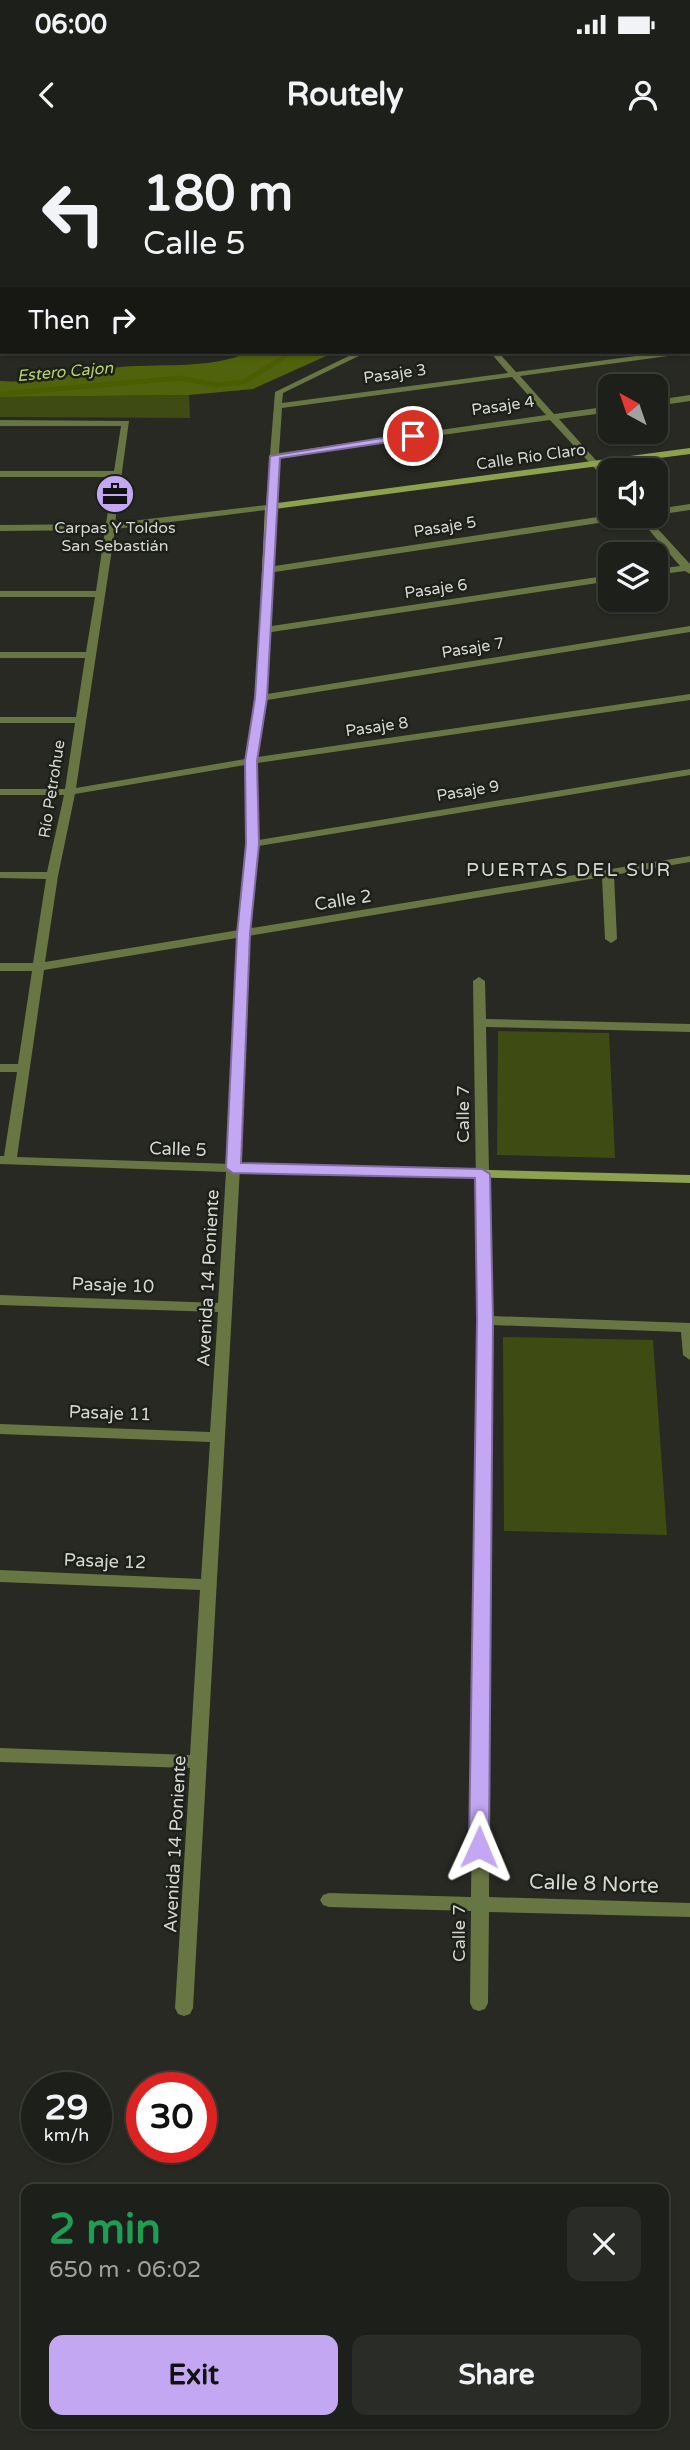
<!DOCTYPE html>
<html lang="en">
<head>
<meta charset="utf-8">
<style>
	body { margin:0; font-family:"Varela Round",sans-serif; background:#2a2c27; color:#f1f3f6; height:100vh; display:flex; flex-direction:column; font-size:26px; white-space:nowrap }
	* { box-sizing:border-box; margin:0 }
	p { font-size:23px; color:#a0a2a2 }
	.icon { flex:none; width:38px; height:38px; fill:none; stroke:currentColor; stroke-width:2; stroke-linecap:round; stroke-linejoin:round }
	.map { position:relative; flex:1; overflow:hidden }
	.panel { position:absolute; left:21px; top:2044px; width:648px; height:245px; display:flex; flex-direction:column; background:#1d1f1a; border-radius:14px; box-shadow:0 2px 5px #0004,0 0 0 2px #3b3d39 }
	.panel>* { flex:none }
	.banner { position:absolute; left:0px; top:0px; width:691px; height:214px; box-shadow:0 2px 5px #0004,0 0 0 2px #3b3d39; background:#1d1f1a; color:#f1f3f6; overflow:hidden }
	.needle { width:46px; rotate:320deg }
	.fabs { position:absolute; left:598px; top:234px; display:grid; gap:14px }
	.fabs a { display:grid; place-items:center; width:70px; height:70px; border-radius:14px; background:#1d1f1a; box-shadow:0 2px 5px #0004,0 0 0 2px #3b3d39; font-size:35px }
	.speed { position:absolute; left:21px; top:1932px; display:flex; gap:14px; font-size:35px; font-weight:700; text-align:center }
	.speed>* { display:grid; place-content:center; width:91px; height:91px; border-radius:50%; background:#1d1f1a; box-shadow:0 2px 5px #0004,0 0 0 2px #3b3d39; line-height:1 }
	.speed small { font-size:18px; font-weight:400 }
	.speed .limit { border:10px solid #d22; background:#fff; color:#111 }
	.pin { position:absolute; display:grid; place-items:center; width:60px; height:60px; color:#fff; margin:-30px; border:4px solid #fff; border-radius:50%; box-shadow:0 2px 7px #0007 }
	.me { position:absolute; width:77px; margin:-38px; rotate:1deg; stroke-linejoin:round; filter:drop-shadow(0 0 5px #0008) }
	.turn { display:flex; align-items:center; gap:24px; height:147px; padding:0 28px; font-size:32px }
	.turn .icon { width:91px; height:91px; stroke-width:2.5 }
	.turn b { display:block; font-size:49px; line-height:60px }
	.then { display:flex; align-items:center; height:66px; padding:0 28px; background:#0003; gap:14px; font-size:26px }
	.round { display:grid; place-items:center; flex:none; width:74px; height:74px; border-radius:14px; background:#2a2c27 }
	.headline { display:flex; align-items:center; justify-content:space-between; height:119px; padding:0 28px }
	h1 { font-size:42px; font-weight:700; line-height:52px; color:#1e9e55 }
	.button { display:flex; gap:14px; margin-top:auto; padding:14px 28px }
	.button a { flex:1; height:80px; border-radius:14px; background:#c3a7f2; color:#111; font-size:28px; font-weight:700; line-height:80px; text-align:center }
	.button a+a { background:#2a2c27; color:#f1f3f6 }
	.status { display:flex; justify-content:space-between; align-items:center; height:49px; padding:0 35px; background:#1d1f1a; direction:ltr }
	.status svg { height:19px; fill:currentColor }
	header { display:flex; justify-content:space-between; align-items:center; height:91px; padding:0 28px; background:#1d1f1a; font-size:32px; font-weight:700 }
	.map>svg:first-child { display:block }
</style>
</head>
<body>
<div class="status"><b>06:00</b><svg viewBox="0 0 49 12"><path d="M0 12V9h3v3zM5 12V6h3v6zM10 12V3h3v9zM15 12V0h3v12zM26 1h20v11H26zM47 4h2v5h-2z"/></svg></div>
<header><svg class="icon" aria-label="back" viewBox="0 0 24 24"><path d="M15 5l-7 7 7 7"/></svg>Routely<svg class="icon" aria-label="person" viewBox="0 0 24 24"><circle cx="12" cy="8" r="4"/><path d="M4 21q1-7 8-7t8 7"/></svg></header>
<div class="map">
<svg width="690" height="2310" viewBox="0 0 690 2310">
	<rect width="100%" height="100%" fill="#272922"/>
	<g fill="#3e4b12">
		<path d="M189,255L190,278L0,277V257Z"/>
		<path d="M498,891L609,893L615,1018L497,1015Z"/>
		<path d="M503,1197L653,1200L667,1395L504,1391Z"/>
	</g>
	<path fill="#51620d" d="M250,212H335L253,249L189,255L0,257V241C38,244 75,232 112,228C159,222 205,231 250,212Z"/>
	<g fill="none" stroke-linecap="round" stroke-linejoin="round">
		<path stroke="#4b5c01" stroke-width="5" d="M0,254L180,238L216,245L244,242L292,212"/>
		<g fill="#687643" fill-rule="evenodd">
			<path d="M312,0H319L320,2H313Z"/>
			<path d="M424,0L423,2H414L416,0Z"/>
		</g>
		<g fill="#687643" fill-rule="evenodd">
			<path d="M39,0H56L36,2Z"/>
			<path d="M82,0H89L90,2H83Z"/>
			<path d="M198,0H204L205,2H198Z"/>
			<path d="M0,4H2L0,9Z"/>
			<rect x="0" y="96" width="2" height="4"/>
			<path d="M357,212H367L283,253L282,263L508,233L490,212H498L516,232L666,212H687L683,214L520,236L554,274L611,266V272L559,279L611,337V346L550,280L278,318L273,369L115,389L76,648L251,618L690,554V560L251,624L75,654L58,736L45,822L690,716V722L614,735L617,799L611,803L605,799L602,737L44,830L17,1017L233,1024L240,1028L193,1868L190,1874L184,1876L178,1874L175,1868L190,1628L0,1622V1608L190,1615L200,1450L0,1442V1430L201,1439L210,1302L0,1294V1284L210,1292L218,1172L0,1165V1155L218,1163L226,1032L0,1024V1016H4L17,932H0V924H18L32,831H0V823H33L46,739L0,738V732H47L64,655H0V649H65L75,583H0V577H76L85,518H0V512H86L95,457H0V451H96L105,390L0,391V385L106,384L113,337H0V331H114L121,286H0V280L129,281L115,383L266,365L275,252ZM512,237L546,275L279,313L282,268Z"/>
			<path d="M690,255V261L656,266V260Z"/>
			<path d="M690,364V370L656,375V369Z"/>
			<path d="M611,375L629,376L625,379L268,433L263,430L268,427Z"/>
			<path d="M637,376H646L690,424V434L685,431L656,435V429L680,426Z"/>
			<path d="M611,435V441L265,493L260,490L265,487Z"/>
			<path d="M690,486V492L261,561L256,558L261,555Z"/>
			<path d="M690,629V635L252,707L246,704L252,701Z"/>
			<path d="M479,837L485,841L486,879L690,884V892L486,887L492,1176L690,1183V1220L683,1215L681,1192L492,1185L489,1757L690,1763V1777L489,1772L488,1863L485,1869L479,1871L473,1869L470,1863L471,1771L329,1767L323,1765L320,1760L323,1755L329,1753L471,1757L478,1180L473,841Z"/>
		</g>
		<path fill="#8ca24e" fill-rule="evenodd" d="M690,308V314L275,369L266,558L256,621L258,704L250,794L240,1024L690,1035V1043L228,1031L226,1028L238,794L246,704V621L256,558L265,367L270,364Z"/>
	</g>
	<path fill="#c3a7f2" stroke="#7f6d9d" stroke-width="2" d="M413,293L416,298L280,318L267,558L257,621L259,704L250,794L241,1023L482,1029L490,1034L493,1180L489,1707L486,1713H472L469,1707L477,1180L475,1038L233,1033L226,1028L237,794L246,704L245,621L255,558L270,316Z"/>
	<defs>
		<g id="office-disc" transform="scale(2.0125)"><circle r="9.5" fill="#c3a7f2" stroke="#1d1f19"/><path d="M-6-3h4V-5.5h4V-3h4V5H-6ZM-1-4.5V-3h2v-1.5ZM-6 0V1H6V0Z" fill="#111"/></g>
	</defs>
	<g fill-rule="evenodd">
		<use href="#office-disc" x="115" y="354"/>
	</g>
	<g text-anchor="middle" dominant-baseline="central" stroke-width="5" stroke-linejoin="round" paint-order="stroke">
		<g font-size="16" font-style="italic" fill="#b8d46a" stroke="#1d1f19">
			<text transform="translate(65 232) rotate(-5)">Estero Cajon</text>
		</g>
		<g font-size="16" fill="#d5d6d2" stroke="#1d1f19">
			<text transform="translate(395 234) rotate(-8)">Pasaje 3</text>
			<text transform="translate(503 266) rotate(-8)">Pasaje 4</text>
			<text transform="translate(531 317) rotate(-8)">Calle Río Claro</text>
			<text transform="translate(445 387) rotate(-9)">Pasaje 5</text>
			<text transform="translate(436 449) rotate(-8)">Pasaje 6</text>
			<text transform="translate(473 508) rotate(-9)">Pasaje 7</text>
			<text transform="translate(377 587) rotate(-8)">Pasaje 8</text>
			<text transform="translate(52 649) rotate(-81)">Río Petrohue</text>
			<text transform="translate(468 651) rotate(-9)">Pasaje 9</text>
		</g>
		<g font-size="16" fill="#d5d6d2" stroke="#1d1f19">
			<text x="115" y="388">Carpas Y Toldos<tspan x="115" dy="18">San Sebastián</tspan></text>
		</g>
		<g font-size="18" fill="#d5d6d2" stroke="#1d1f19">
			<text transform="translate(343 760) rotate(-9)">Calle 2</text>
			<text transform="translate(463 974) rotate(-90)">Calle 7</text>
			<text transform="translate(178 1009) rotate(2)">Calle 5</text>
			<text transform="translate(208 1138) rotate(-87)">Avenida 14 Poniente</text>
			<text transform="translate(113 1145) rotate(2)">Pasaje 10</text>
			<text transform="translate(110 1273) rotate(2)">Pasaje 11</text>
			<text transform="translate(105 1421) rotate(2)">Pasaje 12</text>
			<text transform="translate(175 1704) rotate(-87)">Avenida 14 Poniente</text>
			<text transform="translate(459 1793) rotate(-90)">Calle 7</text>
		</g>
		<g font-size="19" letter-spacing="2" fill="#d5d6d2" stroke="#1d1f19">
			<text x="569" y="730">PUERTAS DEL SUR</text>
		</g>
		<g font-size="21" fill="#d5d6d2" stroke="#1d1f19">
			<text transform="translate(594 1744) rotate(2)">Calle 8 Norte</text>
		</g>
	</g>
</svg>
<div class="fabs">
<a><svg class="needle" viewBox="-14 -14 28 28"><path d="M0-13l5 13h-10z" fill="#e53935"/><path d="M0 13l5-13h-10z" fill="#a0a2a2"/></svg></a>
<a><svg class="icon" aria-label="sound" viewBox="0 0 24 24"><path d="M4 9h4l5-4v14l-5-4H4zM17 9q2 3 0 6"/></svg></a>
<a><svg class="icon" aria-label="layers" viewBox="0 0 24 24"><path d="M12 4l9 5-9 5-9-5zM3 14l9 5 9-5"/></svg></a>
</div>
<div class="speed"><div>29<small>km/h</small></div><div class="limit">30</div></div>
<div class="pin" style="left:413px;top:296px;background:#d93025"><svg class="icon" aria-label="arrive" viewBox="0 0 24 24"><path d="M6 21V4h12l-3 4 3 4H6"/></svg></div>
<svg class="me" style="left:479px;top:1707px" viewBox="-20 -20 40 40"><path d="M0-17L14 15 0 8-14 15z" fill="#c3a7f2" stroke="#fff" stroke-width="4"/></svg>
<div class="banner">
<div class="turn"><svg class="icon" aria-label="left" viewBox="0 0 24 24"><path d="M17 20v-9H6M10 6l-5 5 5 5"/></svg><div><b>180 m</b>Calle 5</div></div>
<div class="then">Then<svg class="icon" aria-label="right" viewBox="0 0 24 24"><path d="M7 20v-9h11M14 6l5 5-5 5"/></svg></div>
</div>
<section class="panel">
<div class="headline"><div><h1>2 min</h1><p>650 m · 06:02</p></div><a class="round"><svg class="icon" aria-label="close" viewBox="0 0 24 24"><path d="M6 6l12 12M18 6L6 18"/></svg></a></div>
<div class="button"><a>Exit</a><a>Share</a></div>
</section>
</div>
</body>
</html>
